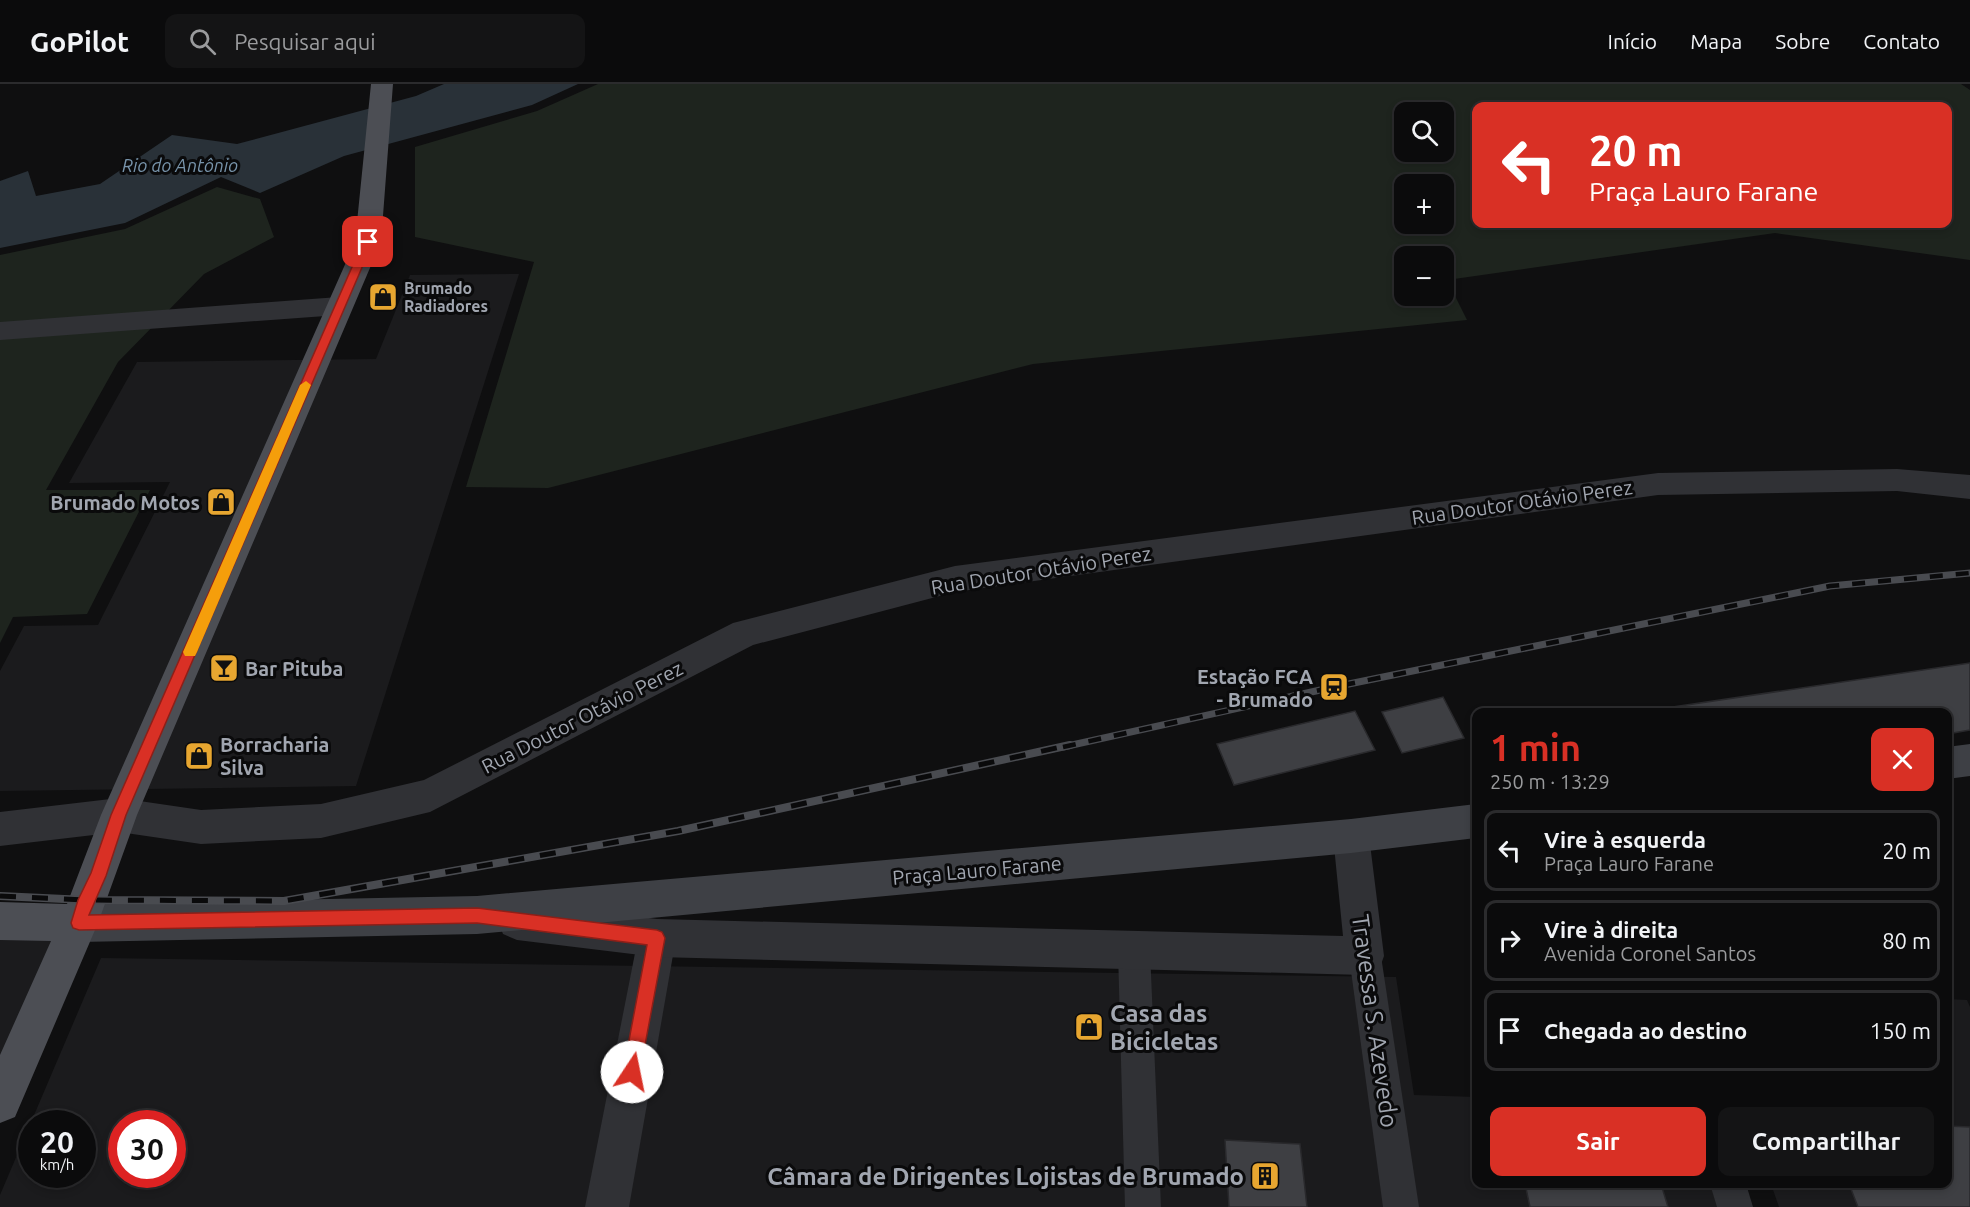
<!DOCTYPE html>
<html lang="pt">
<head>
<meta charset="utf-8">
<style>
	body { margin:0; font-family:Ubuntu,sans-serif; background:#141415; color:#f1f3f6; height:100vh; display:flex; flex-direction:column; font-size:22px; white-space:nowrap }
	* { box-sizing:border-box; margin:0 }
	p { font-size:20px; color:#9a9b9d }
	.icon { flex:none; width:33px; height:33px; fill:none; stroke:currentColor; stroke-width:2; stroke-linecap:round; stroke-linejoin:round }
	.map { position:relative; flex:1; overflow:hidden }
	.side { position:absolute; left:1472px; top:624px; width:480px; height:480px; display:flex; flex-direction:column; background:#0b0b0c; border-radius:12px; box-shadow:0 3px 9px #0003,0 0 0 2px #2b2b2d }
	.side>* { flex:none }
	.guide { position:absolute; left:1472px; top:18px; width:480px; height:126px; border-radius:12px; box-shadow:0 3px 9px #0003,0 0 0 2px #2b2b2d; background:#d93025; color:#fff; overflow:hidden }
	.tools { position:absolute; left:1394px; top:18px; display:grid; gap:12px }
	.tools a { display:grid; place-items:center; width:60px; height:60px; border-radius:12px; background:#0b0b0c; box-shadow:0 3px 9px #0003,0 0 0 2px #2b2b2d; font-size:30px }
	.speed { position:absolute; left:18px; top:1026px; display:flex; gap:12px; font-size:30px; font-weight:700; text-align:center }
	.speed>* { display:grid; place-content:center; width:78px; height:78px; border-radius:50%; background:#0b0b0c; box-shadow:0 3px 9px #0003,0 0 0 2px #2b2b2d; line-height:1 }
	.speed small { font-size:15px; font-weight:400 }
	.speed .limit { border:9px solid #d22; background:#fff; color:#111 }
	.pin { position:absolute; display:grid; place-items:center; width:51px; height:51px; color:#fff; margin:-26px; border-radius:12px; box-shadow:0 3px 9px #0006 }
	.me { position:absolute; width:66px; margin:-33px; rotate:11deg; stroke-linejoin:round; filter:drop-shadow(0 0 4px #0008) }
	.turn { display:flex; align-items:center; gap:21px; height:126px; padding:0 18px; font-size:27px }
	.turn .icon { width:78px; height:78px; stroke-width:2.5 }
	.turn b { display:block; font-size:42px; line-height:51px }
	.round { display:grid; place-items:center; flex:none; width:63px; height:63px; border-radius:12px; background:#141415 }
	.headline { display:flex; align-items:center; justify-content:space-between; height:102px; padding:0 18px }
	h1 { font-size:36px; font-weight:600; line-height:45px; color:#d93025 }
	.primary-button { display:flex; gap:12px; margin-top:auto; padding:12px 18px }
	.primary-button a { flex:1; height:69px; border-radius:12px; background:#d93025; color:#fff; font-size:24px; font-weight:600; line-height:69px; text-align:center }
	.primary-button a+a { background:#141415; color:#f1f3f6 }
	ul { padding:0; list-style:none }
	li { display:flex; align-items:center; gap:18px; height:81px; margin:0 12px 9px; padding:0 6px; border:3px solid #2b2b2d; border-radius:12px }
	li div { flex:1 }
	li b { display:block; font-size:22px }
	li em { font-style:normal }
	header { display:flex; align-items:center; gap:36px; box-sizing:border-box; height:84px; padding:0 30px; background:#0b0b0c; border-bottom:2px solid #2b2b2d }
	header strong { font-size:28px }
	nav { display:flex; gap:33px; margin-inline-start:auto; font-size:21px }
	.search { width:420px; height:54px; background:#141415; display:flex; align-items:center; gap:15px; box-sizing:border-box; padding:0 21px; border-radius:12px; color:#9a9b9d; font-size:22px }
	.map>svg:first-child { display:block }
</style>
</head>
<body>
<header>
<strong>GoPilot</strong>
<div class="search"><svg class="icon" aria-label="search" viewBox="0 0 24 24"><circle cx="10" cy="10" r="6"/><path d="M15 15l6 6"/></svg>Pesquisar aqui</div>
<nav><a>Início</a><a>Mapa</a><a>Sobre</a><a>Contato</a></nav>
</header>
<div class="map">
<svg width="1970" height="1123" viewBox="0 0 1970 1123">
	<rect width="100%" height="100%" fill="#0f0f10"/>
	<g fill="#1b1b1d" fill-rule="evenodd">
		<path d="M519,190L356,702L0,707V587L24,542L98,541L170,398L69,399L137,278L376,275L410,191Z"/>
		<path d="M0,854H61L0,987Z"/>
		<path d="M101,874L1396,893L1414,1011L1476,1013V1100H1734L1741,1123H0V1111ZM32,1040H82V1090H32ZM122,1040H172V1090H122Z"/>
		<path d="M1947,915L1967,916L1970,923V1123H1779L1771,1100H1947Z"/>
	</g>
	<g fill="#1e241e" fill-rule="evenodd">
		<path d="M598,0H1961L1970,6V176L1775,149L1447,196L1467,236L1033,280L548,404L466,403L534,178L415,153V63L537,27ZM1476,22H1947V140H1476ZM1404,28H1443V68H1404ZM1404,100H1443V140H1404ZM1404,172H1443V212H1404Z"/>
		<path d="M217,103L260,115L274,153L204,190L118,278L46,406H150L87,530L13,533L0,559V171L125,145Z"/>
	</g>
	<path fill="#293138" d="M444,0H578L532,21L344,72L260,109L221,93L125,139L0,164V97L28,87L36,112L100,100L172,51L237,60L416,12Z"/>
	<g fill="#3e3f43" stroke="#29292c" stroke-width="1.5">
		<path d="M1970,579V646L1947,650V628H1639Z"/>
		<path d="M1443,613L1464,654L1402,669L1382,628Z"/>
		<path d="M1355,627L1375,666L1234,701L1217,660Z"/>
		<path d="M1947,1042L1970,1043V1123H1858L1849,1100H1947Z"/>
		<path d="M1225,1056L1300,1060L1307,1123H1229Z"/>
		<path d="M1525,1100H1661L1668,1123H1530Z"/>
	</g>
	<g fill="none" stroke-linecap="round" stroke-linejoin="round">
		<g fill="#303135" fill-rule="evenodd">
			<path d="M1134,851L1145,856L1150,867L1161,1123H1125L1118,867L1123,856Z"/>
			<path d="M1365,856L1376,861L1381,872L1419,1123H1383L1349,872L1354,861Z"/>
			<path d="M1710,1100H1746L1753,1123H1717Z"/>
		</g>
		<g fill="#303135" fill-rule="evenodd">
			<path d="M339,213L348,216L352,222L348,228L339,231L0,256V238Z"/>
			<path d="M1897,385L1970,391V415L1897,407L1658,411L955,508L753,561L430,728L321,754L201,760L119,748L0,762V728L119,714L201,726L321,720L424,696L733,539L955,482L1658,389Z"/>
			<path d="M657,835L671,840L676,854L629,1123H585L638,854L643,840Z"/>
		</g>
		<path fill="#303135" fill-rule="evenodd" d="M1351,735L1364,740L1369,752L1384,872L1379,886L1365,891L657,873L517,856L503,850L498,837L503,824L517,818L657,835L1343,852L1333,752L1338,740Z"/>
		<g fill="#3e4045" fill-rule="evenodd">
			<path d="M1970,660V692L1947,695V663Z"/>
			<path d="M1476,720V754L1351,769L477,850L79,858L65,852L60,839L65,826L79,820L477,812L1351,735Z"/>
		</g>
		<path fill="#4c4e54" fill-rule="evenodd" d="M371,0H393L381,158L137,731L98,839L15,1033L0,1039V971L51,857L0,856V818L67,820L101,731L355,158Z"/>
		<g stroke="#494b50" stroke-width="7">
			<path id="rail-far1" d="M1063,663L1334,603L1830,502L1970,489"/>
		</g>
		<g stroke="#494b50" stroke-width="8">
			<path id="rail" d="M0,812L86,816L284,817L678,747L1070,661"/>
		</g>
		<use href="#rail-far1" stroke="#0a0a0b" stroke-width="4.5" stroke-dasharray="13" stroke-linecap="butt"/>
		<use href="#rail" stroke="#0a0a0b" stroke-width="5" stroke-dasharray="16" stroke-linecap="butt"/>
	</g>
	<path fill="#d93025" stroke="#8d1f18" stroke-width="1.5" d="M368,154L373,158L126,731L106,792L89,831L477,824L657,846L662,848L665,854L640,988L638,995L632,997L626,995L623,988L647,861L477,839L79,846L73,844L71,839L78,816L91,789L111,731L363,158Z"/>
	<path fill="#f59e0b" d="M306,297L311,301L197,568L195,572H185L183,568L300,301Z"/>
	<defs>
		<g id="shop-square" transform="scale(1.5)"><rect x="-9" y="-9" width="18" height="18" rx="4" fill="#e7a630" stroke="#0a0a0b"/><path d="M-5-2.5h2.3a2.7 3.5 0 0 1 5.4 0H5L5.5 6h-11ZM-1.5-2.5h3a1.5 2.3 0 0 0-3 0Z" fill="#111"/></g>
		<g id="bar-square" transform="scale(1.5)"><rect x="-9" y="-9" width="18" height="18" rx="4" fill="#e7a630" stroke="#0a0a0b"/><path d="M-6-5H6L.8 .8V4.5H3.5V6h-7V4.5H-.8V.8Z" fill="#111"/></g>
		<g id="station-square" transform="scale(1.5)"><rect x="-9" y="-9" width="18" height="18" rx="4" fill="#e7a630" stroke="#0a0a0b"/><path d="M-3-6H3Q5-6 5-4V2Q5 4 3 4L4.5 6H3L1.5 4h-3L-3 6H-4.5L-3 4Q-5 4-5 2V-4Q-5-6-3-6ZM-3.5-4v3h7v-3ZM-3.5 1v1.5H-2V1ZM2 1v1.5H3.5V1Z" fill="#111"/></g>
		<g id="building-square" transform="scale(1.5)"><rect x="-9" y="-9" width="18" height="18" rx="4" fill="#e7a630" stroke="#0a0a0b"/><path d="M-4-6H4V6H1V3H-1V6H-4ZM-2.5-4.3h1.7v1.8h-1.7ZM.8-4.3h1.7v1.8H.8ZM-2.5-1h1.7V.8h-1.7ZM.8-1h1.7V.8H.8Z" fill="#111"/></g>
	</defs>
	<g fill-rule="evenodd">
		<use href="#shop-square" x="383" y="213"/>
		<use href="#shop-square" x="221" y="418"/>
		<use href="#bar-square" x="224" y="584"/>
		<use href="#station-square" x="1334" y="603"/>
		<use href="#shop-square" x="199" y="672"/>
		<use href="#shop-square" x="1089" y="943"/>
		<use href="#building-square" x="1265" y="1092"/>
	</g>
	<g text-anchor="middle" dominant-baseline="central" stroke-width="6" stroke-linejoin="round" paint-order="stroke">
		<g font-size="16" font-weight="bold" fill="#a1a6b0" stroke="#0a0a0b" text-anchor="start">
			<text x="404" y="204">Brumado<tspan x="404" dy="18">Radiadores</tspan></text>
		</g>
		<g font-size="18" font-style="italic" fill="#7894ab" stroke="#0a0a0b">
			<text x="180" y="81">Rio do Antônio</text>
		</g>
		<g font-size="20" font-weight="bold" fill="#a1a6b0" stroke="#0a0a0b" text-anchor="end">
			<text x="200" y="418">Brumado Motos</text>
			<text x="245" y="584" text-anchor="start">Bar Pituba</text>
			<text x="1313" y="592">Estação FCA<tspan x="1313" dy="23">- Brumado</tspan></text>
			<text x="220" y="660" text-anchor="start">Borracharia<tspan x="220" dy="23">Silva</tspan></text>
		</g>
		<g font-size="20" fill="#a1a6b0" stroke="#0a0a0b">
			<text transform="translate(1522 418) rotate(-8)">Rua Doutor Otávio Perez</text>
			<text transform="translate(1041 486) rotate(-9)">Rua Doutor Otávio Perez</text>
			<text transform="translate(582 633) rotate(-27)">Rua Doutor Otávio Perez</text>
			<text transform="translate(977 786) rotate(-5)">Praça Lauro Farane</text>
		</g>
		<g font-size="24" font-weight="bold" fill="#a1a6b0" stroke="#0a0a0b" text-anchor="start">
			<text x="1110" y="929">Casa das<tspan x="1110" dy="28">Bicicletas</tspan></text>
			<text x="1244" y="1092" text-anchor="end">Câmara de Dirigentes Lojistas de Brumado</text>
		</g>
		<g font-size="24" fill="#a1a6b0" stroke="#0a0a0b">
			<text transform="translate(1375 937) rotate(82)">Travessa S. Azevedo</text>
		</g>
	</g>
</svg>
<div class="tools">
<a><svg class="icon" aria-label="search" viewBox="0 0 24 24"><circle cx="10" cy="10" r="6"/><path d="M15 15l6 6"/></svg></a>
<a>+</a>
<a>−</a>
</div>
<div class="speed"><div>20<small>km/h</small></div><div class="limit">30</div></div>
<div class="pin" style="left:368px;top:158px;background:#d93025"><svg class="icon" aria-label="arrive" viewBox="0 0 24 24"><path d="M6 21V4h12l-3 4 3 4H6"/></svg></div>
<svg class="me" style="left:632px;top:988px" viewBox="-20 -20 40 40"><circle r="19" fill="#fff"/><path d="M0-13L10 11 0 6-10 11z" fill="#d93025"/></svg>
<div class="guide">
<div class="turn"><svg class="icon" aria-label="left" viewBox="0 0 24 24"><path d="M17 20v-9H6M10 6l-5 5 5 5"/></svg><div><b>20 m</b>Praça Lauro Farane</div></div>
</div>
<section class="side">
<div class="headline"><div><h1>1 min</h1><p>250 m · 13:29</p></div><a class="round" style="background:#d93025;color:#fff"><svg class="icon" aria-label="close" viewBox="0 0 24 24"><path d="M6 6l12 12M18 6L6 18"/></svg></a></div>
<ul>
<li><svg class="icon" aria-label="left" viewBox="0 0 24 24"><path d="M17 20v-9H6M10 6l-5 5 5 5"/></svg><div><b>Vire à esquerda</b><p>Praça Lauro Farane</p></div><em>20 m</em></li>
<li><svg class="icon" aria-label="right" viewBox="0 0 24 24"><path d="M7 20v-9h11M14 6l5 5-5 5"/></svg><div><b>Vire à direita</b><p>Avenida Coronel Santos</p></div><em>80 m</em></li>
<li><svg class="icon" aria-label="arrive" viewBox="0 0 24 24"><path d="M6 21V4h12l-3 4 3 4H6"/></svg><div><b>Chegada ao destino</b></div><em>150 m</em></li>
</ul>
<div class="primary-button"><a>Sair</a><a>Compartilhar</a></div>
</section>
</div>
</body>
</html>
